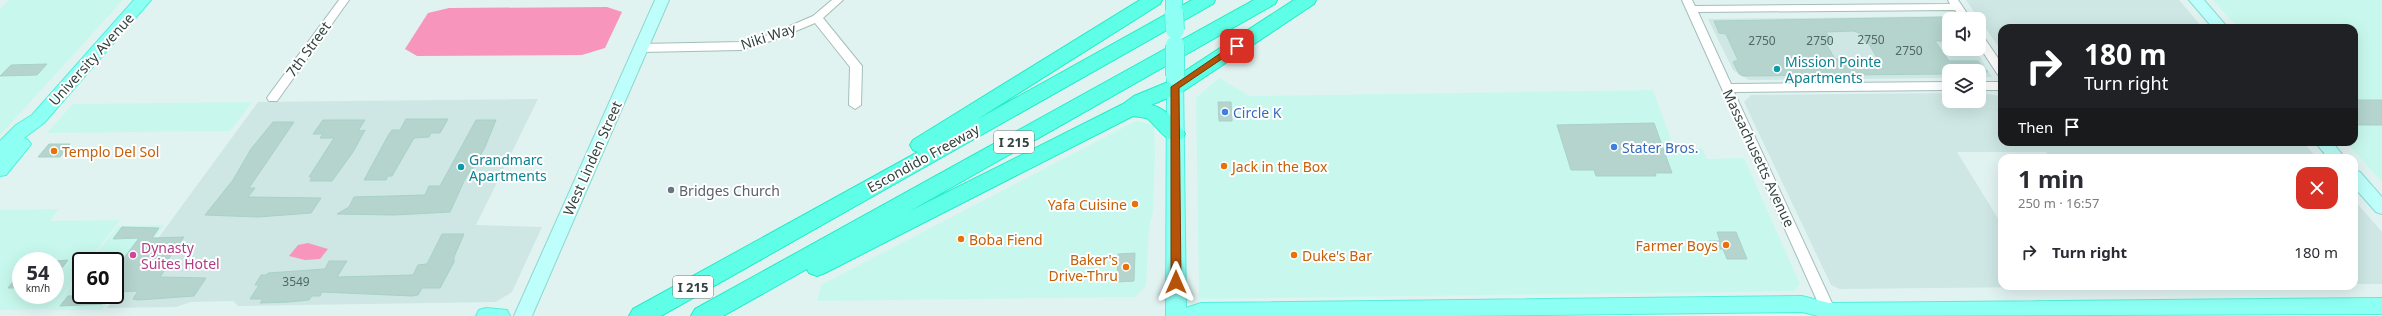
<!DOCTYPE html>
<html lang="en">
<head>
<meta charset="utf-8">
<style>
	body { margin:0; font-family:"Noto Sans",sans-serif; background:#f2f2f3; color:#2b2b33; height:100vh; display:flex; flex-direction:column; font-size:15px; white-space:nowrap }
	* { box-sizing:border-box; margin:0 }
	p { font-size:13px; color:#7c7c81 }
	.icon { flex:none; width:22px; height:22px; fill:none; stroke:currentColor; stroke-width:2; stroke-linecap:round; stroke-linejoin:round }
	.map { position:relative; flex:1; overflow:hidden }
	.details { position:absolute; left:1998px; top:154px; width:360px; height:136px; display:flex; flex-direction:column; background:#fff; border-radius:12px; box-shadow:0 4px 16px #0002 }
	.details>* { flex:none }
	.hud { position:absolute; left:1998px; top:24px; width:360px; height:122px; border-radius:12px; box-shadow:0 4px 16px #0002; background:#202124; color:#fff; overflow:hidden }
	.fabs { position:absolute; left:1942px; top:12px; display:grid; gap:8px }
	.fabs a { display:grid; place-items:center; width:44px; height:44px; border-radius:8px; background:#fff; box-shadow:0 4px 16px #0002; font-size:20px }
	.speed { position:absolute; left:12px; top:252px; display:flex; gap:8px; font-size:20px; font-weight:700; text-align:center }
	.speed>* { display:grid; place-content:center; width:52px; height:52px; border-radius:50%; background:#fff; box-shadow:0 4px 16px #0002; line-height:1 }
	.speed small { font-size:10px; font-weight:400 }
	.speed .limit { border:2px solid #111; border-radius:6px; background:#fff; color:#111 }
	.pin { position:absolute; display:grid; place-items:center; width:34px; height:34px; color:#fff; margin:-17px; border-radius:8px; box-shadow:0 2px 6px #0006 }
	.me { position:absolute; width:44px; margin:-22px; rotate:0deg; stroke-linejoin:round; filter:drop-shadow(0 0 3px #0008) }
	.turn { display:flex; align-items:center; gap:14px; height:84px; padding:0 20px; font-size:18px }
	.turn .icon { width:52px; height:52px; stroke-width:2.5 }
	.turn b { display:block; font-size:28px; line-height:34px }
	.then { display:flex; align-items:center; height:38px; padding:0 20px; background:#0003; gap:8px; font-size:15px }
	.round { display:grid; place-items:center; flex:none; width:42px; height:42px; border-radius:12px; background:#f2f2f3 }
	.overview { display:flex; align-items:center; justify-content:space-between; height:68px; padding:0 20px }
	h1 { font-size:24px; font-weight:700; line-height:30px }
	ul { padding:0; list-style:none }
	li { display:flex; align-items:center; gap:12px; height:60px; padding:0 20px }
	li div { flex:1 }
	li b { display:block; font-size:15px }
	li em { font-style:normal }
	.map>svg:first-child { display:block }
</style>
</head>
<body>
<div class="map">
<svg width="2382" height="316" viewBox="0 0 2382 316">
	<rect width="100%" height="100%" fill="#e1f3f1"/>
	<g fill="#cee7e4">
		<path d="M1966,0H2179L2203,28H2002V52Z"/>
		<path d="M1952,16L1954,19H1949V49H1975L1992,77H1979V71H1949V78L1749,80L1733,70L1708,19Z"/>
		<path d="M1949,93V101H1979V93L2002,96V142H2303L2317,158H2050L2046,152H1957L2002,225V286L2040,287L1840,289L1831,285L1744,102L1751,95Z"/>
		<path d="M538,99L476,225L542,227L512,292L496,302L238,306L233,301L191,302L176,307L107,308L258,102Z"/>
		<path d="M2354,200L2382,232V284H2354Z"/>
	</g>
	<g fill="#c8f8ed" fill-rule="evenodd">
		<path d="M9,0H123L0,135V9Z"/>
		<path d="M2213,0H2382V182L2346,142H2354V28H2238Z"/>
		<path d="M1219,78L1250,96L1653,90L1675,150L1702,148L1707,159L1744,158L1800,284L1794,291L1201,299L1199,296L1196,98Z"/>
		<path d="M252,102L230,131L47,133L73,104Z"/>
		<path d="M1136,121L1154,125L1155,153L1153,212L1149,227L1146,286L1135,297L817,301L821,285Z"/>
		<path d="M59,209L50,221L120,220L88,261H81V270L52,309L0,310V210ZM21,261H55V295H21Z"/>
		<path d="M164,225L115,292V261H90L118,226Z"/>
		<path d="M81,273V295H113L102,310H52Z"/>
	</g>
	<g fill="#f895bd">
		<path d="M607,7L622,12L605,48L582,55L417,56L405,49L428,13L449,8Z"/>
		<path d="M308,243L328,249L320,259L305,260L289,256L298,245Z"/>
	</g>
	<g fill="#b5d4ce" stroke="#a8d1c8" fill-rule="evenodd">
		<path d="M1949,17V41H1935L1949,61H1978L1988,72L1943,71L1946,74L1743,76L1739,74L1733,62L1738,60L1726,34L1719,33L1714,21ZM1853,31L1860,33L1865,42H1868L1877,58L1835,59L1825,42H1832L1826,32Z"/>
		<path d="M47,64L37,75L0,76L11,65Z"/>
		<rect x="2354" y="100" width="28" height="25"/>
		<path d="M1218,102H1231L1232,121H1219Z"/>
		<path d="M406,119H448L440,133H431L429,137L414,138L392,176H388L386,180H364L389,134L392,130H400Z"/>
		<path d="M323,120H365L358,131L365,130L353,152L332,181H310L312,177H309L334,138H320L323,134H313Z"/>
		<path d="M476,120H496L485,147L475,165L466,177L450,212L394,215L337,214L349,207L354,197L425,195L429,186H440Z"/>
		<path d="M273,122H294L249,188H255L248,197L321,198L311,213L258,217L205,215L233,180L251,149Z"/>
		<path d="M1654,123L1672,173H1655L1656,176H1596L1594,170H1571L1557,125Z"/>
		<path d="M49,144H70L60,157H38Z"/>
		<path d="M122,227L159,228L152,238L184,237L163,267H167L160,277L206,278L194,296L138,300L133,299L138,291L115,292V270L139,238L113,239Z"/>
		<path d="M1717,232H1736L1747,259H1727L1723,249H1712L1709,241H1720Z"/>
		<path d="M442,234H464L454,257V262L440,288H422L418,295L412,296L322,292L320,296H312L309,300L289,302L260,303L263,299H250L259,285H255L261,275H266L268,273L325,269L329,261H347L337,277L413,275L418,265L427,264Z"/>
		<path d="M1135,253L1134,281L1117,282L1118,254Z"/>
		<path d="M68,260L55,277V261Z"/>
		<path d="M21,271V288H8Z"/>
		<path d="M110,295L103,304L60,306L68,296Z"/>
	</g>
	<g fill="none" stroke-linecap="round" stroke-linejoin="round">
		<g stroke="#a3beba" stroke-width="2">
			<g id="street">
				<path d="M339,0H349L277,101H269L267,98L269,95Z"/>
				<path d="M832,0H843L823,18L862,66L861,105L855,109L849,105L850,67L815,23L777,39L741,50L641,52L636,48L641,44L741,42L769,35L813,16Z"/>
				<path d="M1682,0H1692L1695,6L1950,4L1948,0H1958L1971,19H1961L1955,10L1698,12L1731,84L1949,82V90L1734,92L1838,316H1824Z"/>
				<path d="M1979,35L1983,36L2002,64V76L1998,75L1979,46Z"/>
				<rect x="1979" y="82" width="23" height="8"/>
			</g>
		</g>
		<g stroke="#8bd8d1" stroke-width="2">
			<g id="secondary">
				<path d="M655,0H669L532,316H514Z"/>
				<path d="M2189,0H2204L2228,28H2213Z"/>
				<path d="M2315,142H2332L2345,158H2328Z"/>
				<path d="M2354,170L2360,172L2382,197V214L2376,212L2354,187Z"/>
			</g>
		</g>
		<g stroke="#52f0dd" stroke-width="2">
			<g id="primary">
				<path d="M134,0H151L44,123L24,138L28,140L31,144L28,148L6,175L0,176V141L16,125L32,115Z"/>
				<path d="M1166,0H1182V13L1180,17H1168L1166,13Z"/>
				<path d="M1175,70L1181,72L1183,76L1186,308L1201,303L1802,296L1829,303L2382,298V314L1818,316L1802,312L1451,316H1166L1167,76L1169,72Z"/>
				<path d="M486,308L507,310L510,316H476L479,310Z"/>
			</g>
		</g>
		<g stroke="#20edc7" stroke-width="2">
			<g id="highway">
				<path d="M1140,0H1162L1160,4L976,120L1192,0H1215L1213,4L661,316H629L633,309L918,152L913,150L910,145L913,140Z"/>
				<path d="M1254,0H1277L1275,4L908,212L1123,104L1134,96L1168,82L1294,0H1316L1314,4L1182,92L1151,105C1164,107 1178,122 1185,134L1182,139C1165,144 1160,129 1148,119C1145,117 1137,117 1133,116L825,273L817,276L809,273L807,269L723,316H691L695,309Z"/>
			</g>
		</g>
		<use href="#street" fill="#fff" fill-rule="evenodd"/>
		<use href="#secondary" fill="#befffb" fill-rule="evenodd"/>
		<use href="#primary" fill="#8dfff3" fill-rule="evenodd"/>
		<use href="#highway" fill="#5fffe7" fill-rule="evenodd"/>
		<g stroke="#52f0dd" stroke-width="20" stroke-linecap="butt">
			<g id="primary-bridge">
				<path d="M1174,13L1175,30"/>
				<path d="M1175,45V76"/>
			</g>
		</g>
		<use href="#primary-bridge" stroke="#8dfff3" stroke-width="18"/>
	</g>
	<path fill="#b45309" stroke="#753606" d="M1234,44L1241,46L1179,88L1181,282L1176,285L1171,282V87Z"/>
	<g fill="#0f9aa8" stroke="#fff" stroke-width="1.5">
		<circle cx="1777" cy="69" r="4"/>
		<circle cx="461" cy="167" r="4"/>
	</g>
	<g fill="#3f7fe0" stroke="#fff" stroke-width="1.5">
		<circle cx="1225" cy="112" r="4"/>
		<circle cx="1614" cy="147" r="4"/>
	</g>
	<g fill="#e8710a" stroke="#fff" stroke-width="1.5">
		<circle cx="54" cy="151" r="4"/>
		<circle cx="1224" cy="166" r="4"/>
		<circle cx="1135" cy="204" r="4"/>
		<circle cx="961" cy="239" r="4"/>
		<circle cx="1726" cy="245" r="4"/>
		<circle cx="1294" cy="255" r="4"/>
		<circle cx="1126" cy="267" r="4"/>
	</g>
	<circle fill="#6b7280" stroke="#fff" stroke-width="1.5" cx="671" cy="190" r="4"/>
	<circle fill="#d1479c" stroke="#fff" stroke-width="1.5" cx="133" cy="255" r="4"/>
	<g text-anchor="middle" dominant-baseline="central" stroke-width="4" stroke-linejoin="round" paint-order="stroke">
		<g font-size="12" fill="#526864">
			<text x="1871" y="39">2750</text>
			<text x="1762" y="40">2750</text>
			<text x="1820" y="40">2750</text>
			<text x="1909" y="50">2750</text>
			<text x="296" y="281">3549</text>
		</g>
		<g fill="#fff" stroke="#6f7c79" stroke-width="1">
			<rect x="994" y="131" width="40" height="22" rx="3"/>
			<rect x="673" y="276" width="40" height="22" rx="3"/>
		</g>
		<g font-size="13" font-weight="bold" fill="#314440">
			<text x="1014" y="142">I 215</text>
			<text x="693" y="287">I 215</text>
		</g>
		<g font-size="14" fill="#314440" stroke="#fff">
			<text transform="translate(768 36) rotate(-18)">Niki Way</text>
			<text transform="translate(308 49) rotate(-54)">7th Street</text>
			<text transform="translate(91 59) rotate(-48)">University Avenue</text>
			<text transform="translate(592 158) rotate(-66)">West Linden Street</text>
			<text transform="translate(923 158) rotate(-29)">Escondido Freeway</text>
			<text transform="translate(1759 158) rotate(65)">Massachusetts Avenue</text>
		</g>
		<g font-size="14" fill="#0d838f" stroke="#fff" text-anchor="start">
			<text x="1785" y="61">Mission Pointe<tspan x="1785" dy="16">Apartments</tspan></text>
			<text x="469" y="159">Grandmarc<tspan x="469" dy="16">Apartments</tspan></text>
		</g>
		<g font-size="14" fill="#366cbe" stroke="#fff" text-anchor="start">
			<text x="1233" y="112">Circle K</text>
			<text x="1622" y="147">Stater Bros.</text>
		</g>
		<g font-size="14" fill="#c56008" stroke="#fff" text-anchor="start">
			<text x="62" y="151">Templo Del Sol</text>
			<text x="1232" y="166">Jack in the Box</text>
			<text x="1127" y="204" text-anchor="end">Yafa Cuisine</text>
			<text x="969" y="239">Boba Fiend</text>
			<text x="1718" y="245" text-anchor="end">Farmer Boys</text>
			<text x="1302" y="255">Duke's Bar</text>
			<text x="1118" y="259" text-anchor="end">Baker's<tspan x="1118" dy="16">Drive-Thru</tspan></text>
		</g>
		<g font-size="14" fill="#5b616d" stroke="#fff" text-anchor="start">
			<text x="679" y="190">Bridges Church</text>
		</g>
		<g font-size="14" fill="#b23c85" stroke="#fff" text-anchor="start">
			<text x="141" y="247">Dynasty<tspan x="141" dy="16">Suites Hotel</tspan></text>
		</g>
	</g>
</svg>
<div class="fabs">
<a><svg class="icon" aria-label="sound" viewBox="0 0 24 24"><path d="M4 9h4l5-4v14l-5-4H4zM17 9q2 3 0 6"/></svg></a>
<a><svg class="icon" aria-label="layers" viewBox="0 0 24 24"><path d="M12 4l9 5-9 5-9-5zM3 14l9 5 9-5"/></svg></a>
</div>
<div class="speed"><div>54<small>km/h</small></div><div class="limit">60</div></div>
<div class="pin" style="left:1237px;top:46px;background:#d93025"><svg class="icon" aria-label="arrive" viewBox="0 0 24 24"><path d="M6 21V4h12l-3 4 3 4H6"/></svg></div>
<svg class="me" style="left:1176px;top:282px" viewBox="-20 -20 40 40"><path d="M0-17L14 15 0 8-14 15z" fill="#b45309" stroke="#fff" stroke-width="4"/></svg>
<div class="hud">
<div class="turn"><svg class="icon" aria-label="right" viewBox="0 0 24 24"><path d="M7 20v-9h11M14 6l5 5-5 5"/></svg><div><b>180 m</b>Turn right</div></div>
<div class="then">Then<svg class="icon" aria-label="arrive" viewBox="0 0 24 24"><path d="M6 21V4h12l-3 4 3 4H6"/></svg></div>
</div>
<section class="details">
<div class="overview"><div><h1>1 min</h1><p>250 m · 16:57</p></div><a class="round" style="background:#d93025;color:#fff"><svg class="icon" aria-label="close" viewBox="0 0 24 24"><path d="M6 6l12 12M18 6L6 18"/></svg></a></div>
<ul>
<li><svg class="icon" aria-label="right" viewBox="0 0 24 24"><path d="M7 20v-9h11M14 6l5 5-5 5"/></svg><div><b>Turn right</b></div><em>180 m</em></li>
</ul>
</section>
</div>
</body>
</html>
